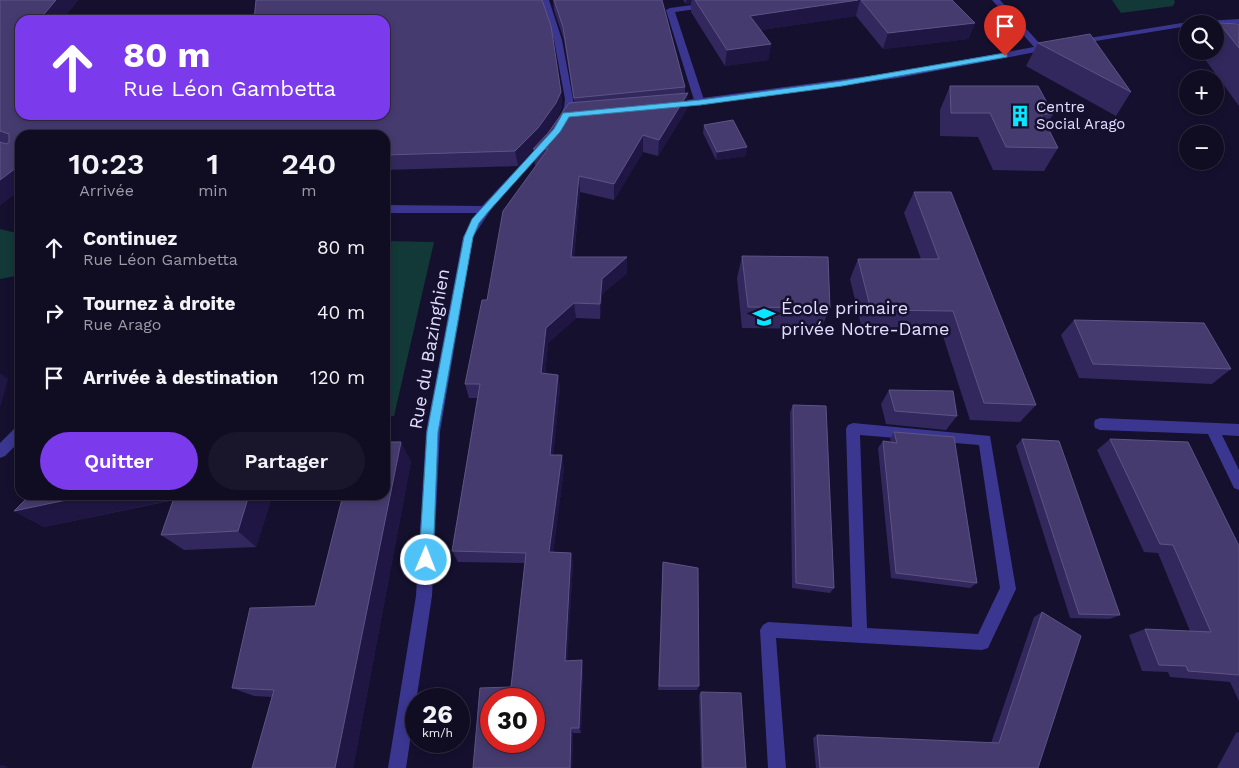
<!DOCTYPE html>
<html lang="fr">
<head>
<meta charset="utf-8">
<style>
	body { margin:0; font-family:"Work Sans",sans-serif; background:#19152a; color:#f1f3f6; height:100vh; display:flex; flex-direction:column; font-size:19px; white-space:nowrap }
	* { box-sizing:border-box; margin:0 }
	p { font-size:16px; color:#9c9ba5 }
	.icon { flex:none; width:28px; height:28px; fill:none; stroke:currentColor; stroke-width:2; stroke-linecap:round; stroke-linejoin:round }
	.map { position:relative; flex:1; overflow:hidden }
	.side { position:absolute; left:15px; top:130px; width:375px; height:370px; display:flex; flex-direction:column; background:#100c22; border-radius:15px; box-shadow:0 2px 8px #0003,0 0 0 1px #302c40 }
	.side>* { flex:none }
	.guide { position:absolute; left:15px; top:15px; width:375px; height:105px; border-radius:15px; box-shadow:0 2px 8px #0003,0 0 0 1px #302c40; background:#7c3aed; color:#fff; overflow:hidden }
	.fabs { position:absolute; left:1179px; top:15px; display:grid; gap:10px }
	.fabs a { display:grid; place-items:center; width:45px; height:45px; border-radius:50%; background:#100c22; box-shadow:0 2px 8px #0003,0 0 0 1px #302c40; font-size:25px }
	.speed { position:absolute; left:405px; top:688px; display:flex; gap:10px; font-size:25px; font-weight:700; text-align:center }
	.speed>* { display:grid; place-content:center; width:65px; height:65px; border-radius:50%; background:#100c22; box-shadow:0 2px 8px #0003,0 0 0 1px #302c40; line-height:1 }
	.speed small { font-size:12px; font-weight:400 }
	.speed .limit { border:8px solid #d22; background:#fff; color:#111 }
	.pin { position:absolute; display:grid; place-items:center; width:42px; height:42px; color:#fff; margin:-51px -21px; border-radius:50% 50% 50% 0; rotate:-45deg; box-shadow:0 0 5px #0007 }
	.pin .icon { rotate:45deg }
	.me { position:absolute; width:55px; margin:-28px; rotate:1deg; stroke-linejoin:round; filter:drop-shadow(0 0 4px #0008) }
	.turn { display:flex; align-items:center; gap:18px; height:105px; padding:0 25px; font-size:22px }
	.turn .icon { width:65px; height:65px; stroke-width:2.5 }
	.turn b { display:block; font-size:35px; line-height:42px }
	.eta { display:flex; justify-content:space-evenly; align-items:center; height:85px; text-align:center }
	.eta b { font-size:30px; font-weight:600; line-height:35px }
	.button { display:flex; gap:10px; margin-top:auto; padding:10px 25px }
	.button a { flex:1; height:58px; border-radius:30px; background:#7c3aed; color:#fff; font-size:20px; font-weight:600; line-height:58px; text-align:center }
	.button a+a { background:#19152a; color:#f1f3f6 }
	ul { padding:0; list-style:none }
	li { display:flex; align-items:center; gap:15px; height:65px; padding:0 25px }
	li div { flex:1 }
	li b { display:block; font-size:19px }
	li em { font-style:normal }
	.map>svg:first-child { display:block }
</style>
</head>
<body>
<div class="map">
<svg width="1239" height="768" viewBox="0 0 1239 768">
	<rect width="100%" height="100%" fill="#15102e"/>
	<g fill="#123938">
		<path d="M1112,0H1174L1175,2L1173,6L1121,13Z"/>
		<path d="M0,229L20,234V275L0,279Z"/>
		<path d="M385,241L434,242L394,416L385,417Z"/>
	</g>
	<g fill="none" stroke-linecap="round" stroke-linejoin="round">
		<g fill="#3b3791" fill-rule="evenodd">
			<path d="M707,3H710V7L675,12L705,103L700,106L695,103L666,10L670,8Z"/>
			<path d="M853,423L990,436L1016,589L988,648L982,650L776,638L786,768H768L760,630L763,625L768,622L852,627L846,429L848,425ZM860,435L979,445L1000,588L978,634L867,628Z"/>
		</g>
		<g fill="#3b3791" fill-rule="evenodd">
			<path d="M541,0H549L562,40L573,99C574,107 572,119 564,122L559,119L564,107L565,99L554,40Z"/>
			<path d="M992,0H1000L1042,46L1052,45V49L898,78L672,108L667,105L672,102L898,72L1034,47Z"/>
			<path d="M1239,19V23L1188,24V26L1077,44L1073,42L1077,40L1188,22Z"/>
			<path d="M545,141L550,144L548,146L496,202L473,237L440,432L432,596L406,768H388L416,596L426,432L463,237L477,213H385V205L482,206L542,142Z"/>
			<path d="M1100,418L1239,424V436L1222,435L1239,470V490L1234,488L1208,434L1100,430L1095,428L1094,424L1095,420Z"/>
			<path d="M20,426V441L5,456L0,458V443L15,428Z"/>
		</g>
	</g>
	<g fill="#32285d">
		<path d="M0,0H78L62,20H20V115L561,92L562,107L557,118L543,138L574,103L564,40L554,10L553,0H662L685,87V93L687,109L658,156L643,152L614,200L580,192L574,257L627,273L602,294L600,319L576,318L548,343L545,374L558,375L560,389L553,455L564,468L553,552L571,553L573,563L567,661L583,667L581,733H573L572,768H473L511,687L525,563L458,562L452,551L477,398H469L465,384L487,300L536,165H535L533,150L518,166L385,170V135H20V190L0,205Z"/>
		<path d="M683,0H952L975,23L968,39L883,49L856,16L761,30L771,44L768,60L725,66L691,12V3L686,4Z"/>
		<path d="M1219,23L1239,24V106L1199,51H1215V29Z"/>
		<path d="M1038,43L1131,92L1116,116L1026,66Z"/>
		<path d="M950,86L1053,114L1047,125L1058,148L1044,171L993,170L978,137L940,136V110Z"/>
		<path d="M704,125L746,156L716,160L703,133Z"/>
		<path d="M914,192L1036,405L1020,422L970,420L941,330L862,329L850,279L858,259H921L904,213Z"/>
		<path d="M742,256L830,308L821,329L742,328L737,278Z"/>
		<path d="M1074,320L1231,369L1212,384L1079,378L1061,335Z"/>
		<path d="M889,390L957,416L946,430L886,424L881,404Z"/>
		<path d="M793,405L834,588L830,593L792,588L790,412Z"/>
		<path d="M894,432L977,583L970,588L891,578L878,448L883,441L891,442L890,439Z"/>
		<path d="M1022,439L1120,615L1110,619L1070,618L1016,446Z"/>
		<path d="M1110,439L1239,546V701L1230,682L1170,677L1168,672L1142,671L1129,635L1145,629L1190,631L1158,553L1144,552L1097,450Z"/>
		<path d="M411,461L353,768H252L272,697L254,696L232,688L315,606L342,501L271,500L256,547L184,550L161,535L174,500L44,527L14,511L30,495H385Z"/>
		<path d="M663,562L699,686L697,690H658Z"/>
		<path d="M1042,612L1038,768H816L813,738L817,735L991,743L1034,617Z"/>
		<path d="M701,692L746,768H701L699,695Z"/>
		<path d="M1239,732V768H1217L1236,733Z"/>
	</g>
	<g fill="#1f1643">
		<path d="M56,0H78L62,20H39Z"/>
		<path d="M686,0H692L691,3L686,4Z"/>
		<path d="M858,0H860L856,16L748,32L750,16Z"/>
		<path d="M975,23L968,39L883,49L888,33Z"/>
		<path d="M771,44L768,60L725,66L727,50Z"/>
		<path d="M561,92L562,107L557,118L540,143L518,166L515,151Z"/>
		<path d="M688,93L687,109L658,156L659,140Z"/>
		<path d="M643,135V152L614,200V184Z"/>
		<path d="M747,147L746,156L716,160L717,152Z"/>
		<path d="M20,165V190L0,205V180Z"/>
		<path d="M579,176L580,192L572,273L571,257Z"/>
		<path d="M627,257V273L602,294L600,319V304L602,279Z"/>
		<path d="M574,303L576,318L548,343L544,388L541,373L546,328Z"/>
		<path d="M0,373L8,379L0,408Z"/>
		<path d="M558,375L560,389L552,468L550,455Z"/>
		<path d="M401,442L411,461L353,768H335Z"/>
		<path d="M562,455L564,468L552,562L549,552Z"/>
		<path d="M90,495H195L44,527L14,511Z"/>
		<path d="M249,495H265L271,500L256,547L238,531Z"/>
		<path d="M571,553L573,563L567,668L565,661Z"/>
		<path d="M582,660L583,667L581,733L579,728Z"/>
		<path d="M571,728L573,733L572,768H570Z"/>
		<path d="M0,765L8,766L6,768H0Z"/>
	</g>
	<g fill="#453b6f" stroke="#5d5485" fill-rule="evenodd">
		<path d="M0,0H56L39,20H20V42L19,44H20V115H385V20H254L256,0H542L551,26L561,92L556,103L538,128L515,151L385,155V135H20V165L0,180V142L6,144L9,142V134L0,131Z"/>
		<path d="M554,0H662L685,87L574,98L563,27Z"/>
		<path d="M695,0H858L750,16L771,44L727,50Z"/>
		<path d="M861,0H952L975,23L888,33Z"/>
		<path d="M1219,23L1239,24V48Z"/>
		<path d="M1090,34L1131,92L1038,43Z"/>
		<path d="M950,86H1038L1053,114H1041L1058,148L1006,147L990,113H951Z"/>
		<path d="M688,93L659,140L643,135L614,184L579,176L571,257H627L602,279L600,304L574,303L546,328L541,373L558,375L550,455H562L549,552L571,553L565,661L582,660L579,728H571L570,768H473L480,688L511,687L526,553L452,551L480,384H465L482,300H487L503,211L548,149H533L548,133L569,103ZM491,699H534V741H491Z"/>
		<path d="M733,120L747,147L717,152L704,125Z"/>
		<path d="M914,192H951L1036,405L984,403L953,311L871,310L858,259H939Z"/>
		<path d="M742,256L828,257L830,308L748,307Z"/>
		<path d="M1074,320L1204,323L1231,369L1093,364Z"/>
		<path d="M889,390L953,391L957,416L895,411Z"/>
		<path d="M793,405L826,406L834,588L796,583Z"/>
		<path d="M894,432L954,437L977,583L896,573L883,441L897,443Z"/>
		<path d="M1022,439L1059,441L1120,615L1079,614Z"/>
		<path d="M1110,439L1188,442L1239,546V675L1188,671L1186,666L1159,665L1145,629L1211,632L1173,545L1160,544Z"/>
		<path d="M385,442H401L335,768H252L274,690L232,688L250,608L315,606L343,495H385Z"/>
		<path d="M30,495H90L14,511Z"/>
		<path d="M175,495H249L238,531L161,535Z"/>
		<path d="M663,562L698,568L699,686H659Z"/>
		<path d="M1042,612L1081,636L1038,768H820L817,735L999,743Z"/>
		<path d="M701,692L741,693L746,768H703Z"/>
	</g>
	<path fill="#4fc3f7" stroke="#337fa1" d="M1005,53L1007,54V57L842,86L700,105L569,117L560,132L488,212L479,223L473,237L438,432L433,560L431,565L426,567L421,565L419,560L427,432L464,237L472,219L554,129L563,113L700,100L842,81Z"/>
	<defs>
		<g id="building-bare" transform="scale(1.725)"><path d="M-4-6H4V6H1V3H-1V6H-4ZM-2.5-4.3h1.7v1.8h-1.7ZM.8-4.3h1.7v1.8H.8ZM-2.5-1h1.7V.8h-1.7ZM.8-1h1.7V.8H.8Z" fill="#09e6ff" stroke="#15102e" stroke-width="2.5" paint-order="stroke"/></g>
		<g id="school-bare" transform="scale(1.725)"><path d="M0-5L7-2L0 1L-7-2ZM-4 1L0 2.5L4 1V4Q0 6-4 4Z" fill="#09e6ff" stroke="#15102e" stroke-width="2.5" paint-order="stroke"/></g>
	</defs>
	<g fill-rule="evenodd">
		<use href="#building-bare" x="1020" y="116"/>
		<use href="#school-bare" x="764" y="317"/>
	</g>
	<g text-anchor="middle" dominant-baseline="central" stroke-width="5" stroke-linejoin="round" paint-order="stroke">
		<g font-size="15" fill="#e1ddff" stroke="#15102e" text-anchor="start">
			<text x="1036" y="107">Centre<tspan x="1036" dy="17">Social Arago</tspan></text>
		</g>
		<g font-size="18" fill="#e1ddff" stroke="#15102e" text-anchor="start">
			<text x="781" y="307">École primaire<tspan x="781" dy="21">privée Notre-Dame</tspan></text>
		</g>
		<g font-size="18" fill="#e1ddff" stroke="#15102e">
			<text transform="translate(429 349) rotate(-80)">Rue du Bazinghien</text>
		</g>
	</g>
</svg>
<div class="fabs">
<a><svg class="icon" aria-label="search" viewBox="0 0 24 24"><circle cx="10" cy="10" r="6"/><path d="M15 15l6 6"/></svg></a>
<a>+</a>
<a>−</a>
</div>
<div class="speed"><div>26<small>km/h</small></div><div class="limit">30</div></div>
<div class="pin" style="left:1005px;top:56px;background:#d93025"><svg class="icon" aria-label="arrive" viewBox="0 0 24 24"><path d="M6 21V4h12l-3 4 3 4H6"/></svg></div>
<svg class="me" style="left:426px;top:560px" viewBox="-20 -20 40 40"><circle r="17" fill="#4fc3f7" stroke="#fff" stroke-width="3"/><path d="M0-11L8 9 0 5-8 9z" fill="#fff"/></svg>
<div class="guide">
<div class="turn"><svg class="icon" aria-label="ahead" viewBox="0 0 24 24"><path d="M12 20V5M6 11l6-6 6 6"/></svg><div><b>80 m</b>Rue Léon Gambetta</div></div>
</div>
<section class="side">
<div class="eta">
<div><b>10:23</b><p>Arrivée</p></div>
<div><b>1</b><p>min</p></div>
<div><b>240</b><p>m</p></div>
</div>
<ul>
<li><svg class="icon" aria-label="ahead" viewBox="0 0 24 24"><path d="M12 20V5M6 11l6-6 6 6"/></svg><div><b>Continuez</b><p>Rue Léon Gambetta</p></div><em>80 m</em></li>
<li><svg class="icon" aria-label="right" viewBox="0 0 24 24"><path d="M7 20v-9h11M14 6l5 5-5 5"/></svg><div><b>Tournez à droite</b><p>Rue Arago</p></div><em>40 m</em></li>
<li><svg class="icon" aria-label="arrive" viewBox="0 0 24 24"><path d="M6 21V4h12l-3 4 3 4H6"/></svg><div><b>Arrivée à destination</b></div><em>120 m</em></li>
</ul>
<div class="button"><a>Quitter</a><a>Partager</a></div>
</section>
</div>
</body>
</html>
